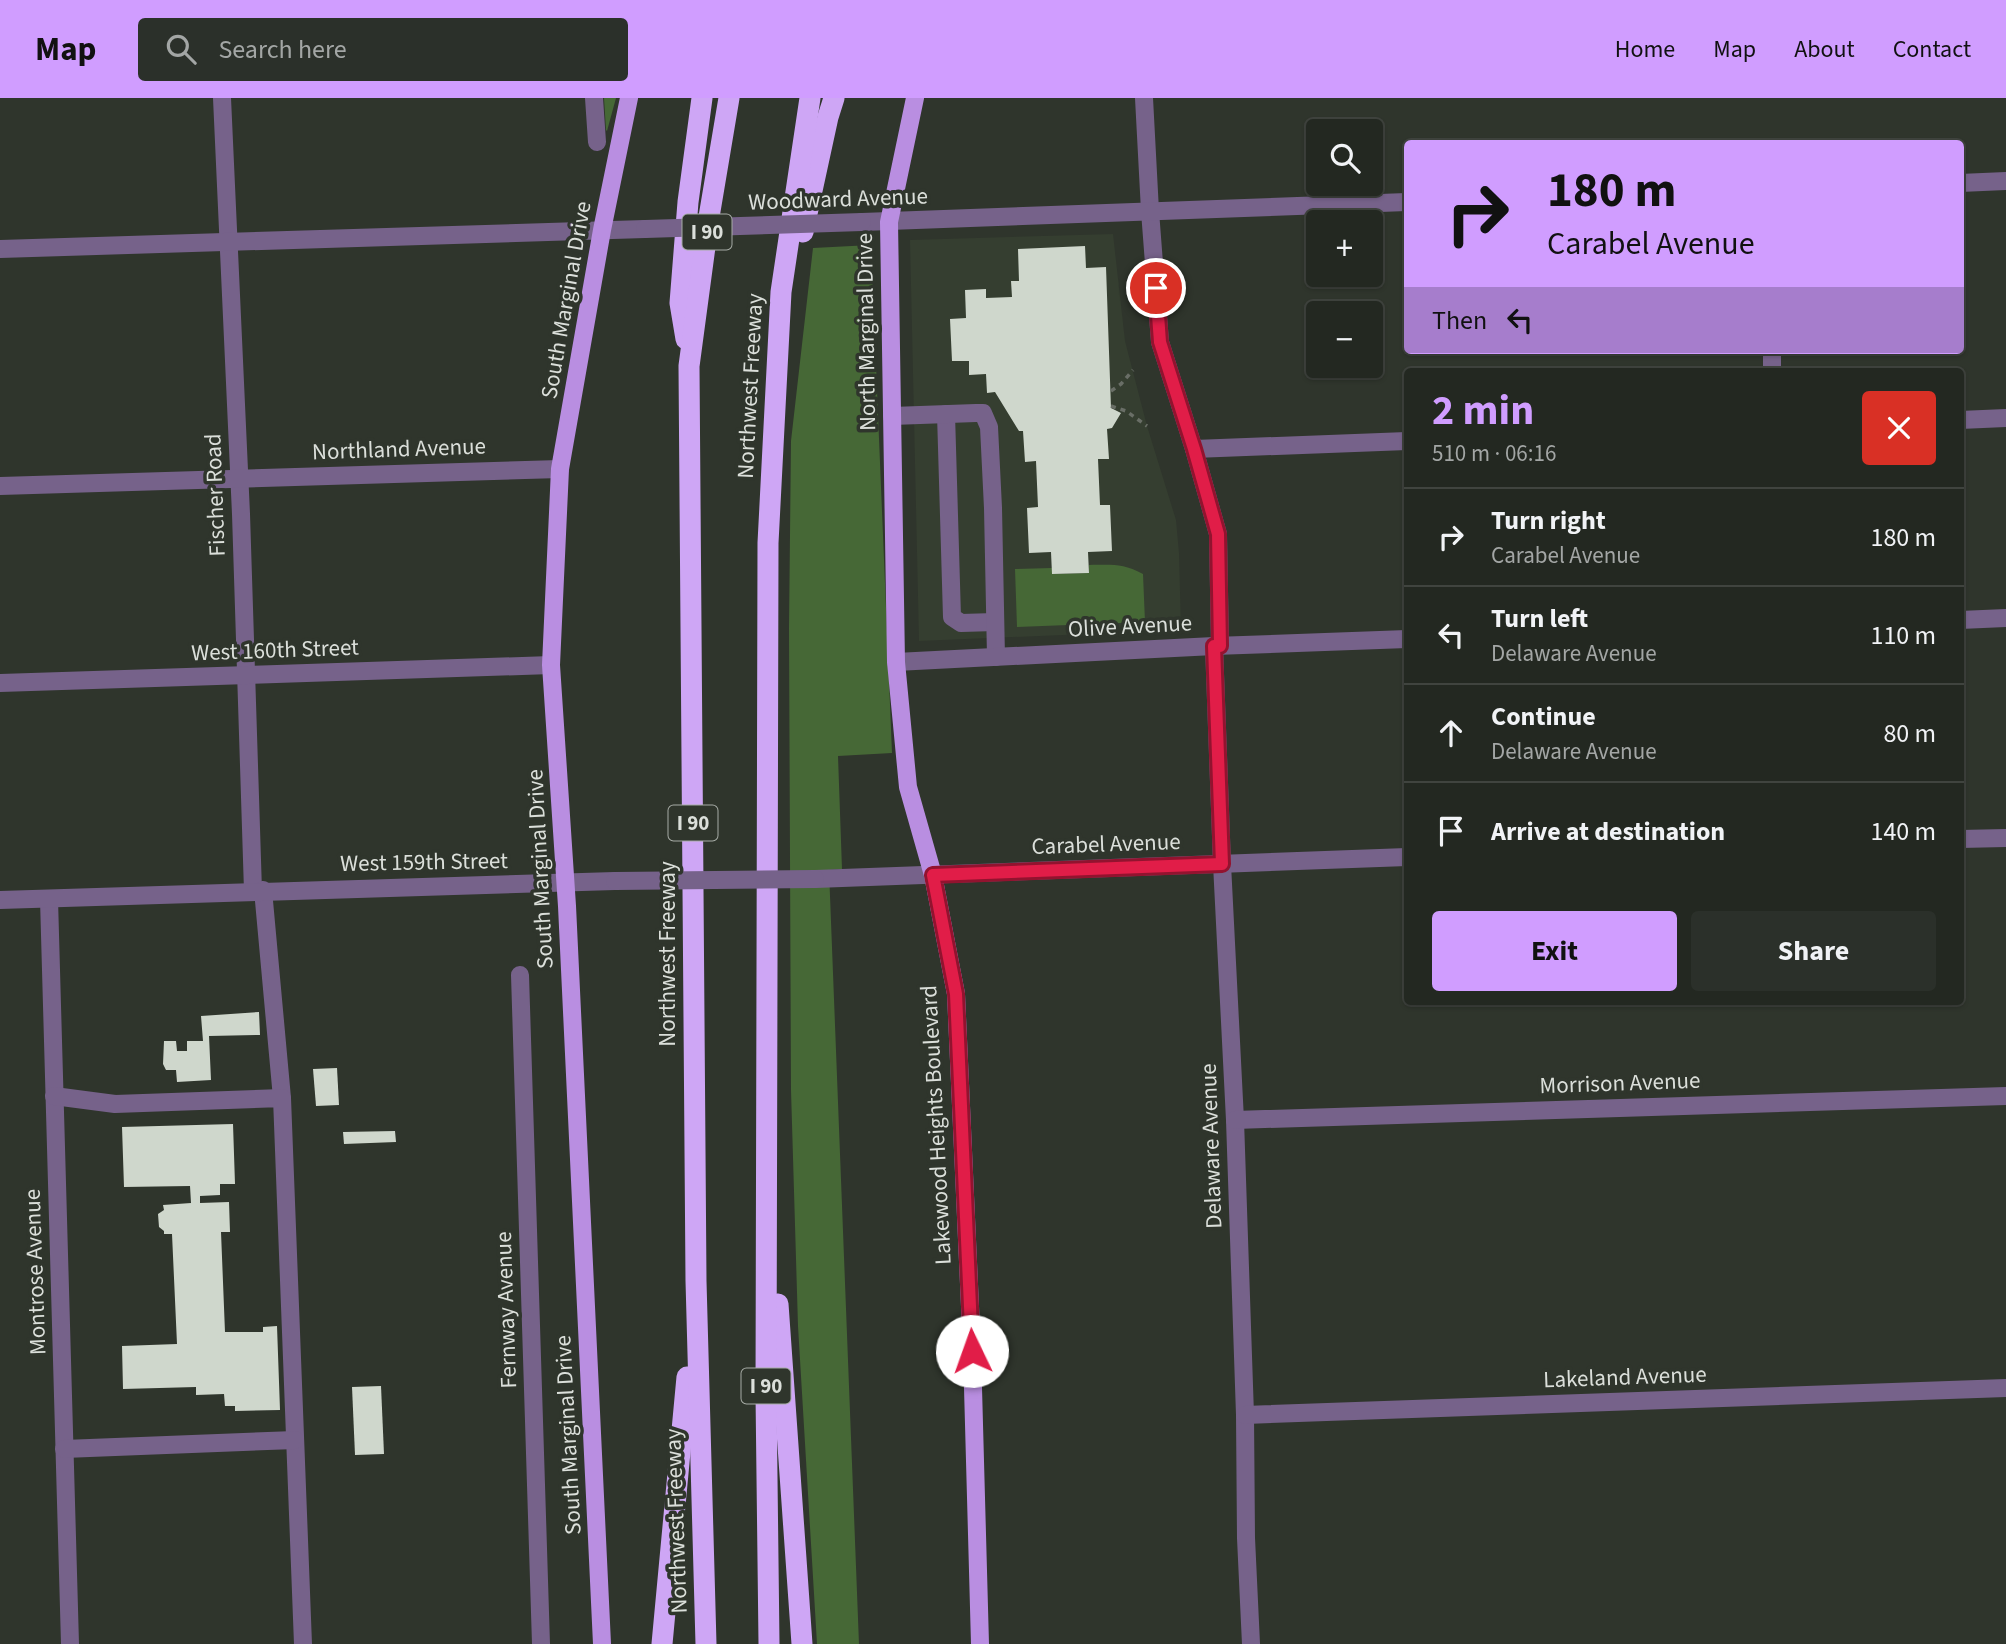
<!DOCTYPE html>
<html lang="en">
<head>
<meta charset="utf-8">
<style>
	body { margin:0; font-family:"Source Sans 3",sans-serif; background:#2b302a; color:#f1f3f6; height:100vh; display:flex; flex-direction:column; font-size:26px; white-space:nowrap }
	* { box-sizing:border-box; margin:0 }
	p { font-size:23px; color:#a3a6a5 }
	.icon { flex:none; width:38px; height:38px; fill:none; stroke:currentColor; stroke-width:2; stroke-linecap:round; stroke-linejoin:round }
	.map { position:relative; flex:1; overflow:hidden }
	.side { position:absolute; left:1404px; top:270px; width:560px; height:637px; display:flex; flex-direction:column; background:#232821; border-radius:7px; box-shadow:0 2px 5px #0004,0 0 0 2px #40443f }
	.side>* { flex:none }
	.banner { position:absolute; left:1404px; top:42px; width:560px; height:214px; border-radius:7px; box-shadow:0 2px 5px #0004,0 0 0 2px #40443f; background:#d09dff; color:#111; overflow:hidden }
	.controls { position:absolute; left:1306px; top:21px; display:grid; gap:14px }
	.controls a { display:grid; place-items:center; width:77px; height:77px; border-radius:7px; background:#232821; box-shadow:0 2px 5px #0004,0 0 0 2px #40443f; font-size:35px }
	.pin { position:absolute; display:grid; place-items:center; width:60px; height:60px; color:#fff; margin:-30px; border:4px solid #fff; border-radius:50%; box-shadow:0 2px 7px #0007 }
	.me { position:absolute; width:77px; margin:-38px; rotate:357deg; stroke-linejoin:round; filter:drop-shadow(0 0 5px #0008) }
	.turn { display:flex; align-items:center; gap:24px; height:147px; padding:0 28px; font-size:32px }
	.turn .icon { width:91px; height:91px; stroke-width:2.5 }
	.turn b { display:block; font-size:49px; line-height:60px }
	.then { display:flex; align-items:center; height:66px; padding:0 28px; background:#0003; gap:14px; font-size:26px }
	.round { display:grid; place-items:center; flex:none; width:74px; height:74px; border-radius:7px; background:#2b302a }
	.head { display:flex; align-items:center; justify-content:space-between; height:119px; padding:0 28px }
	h1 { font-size:42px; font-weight:700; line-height:52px; color:#d09dff }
	.action { display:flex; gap:14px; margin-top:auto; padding:14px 28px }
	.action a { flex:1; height:80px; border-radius:7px; background:#d09dff; color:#111; font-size:28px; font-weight:700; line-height:80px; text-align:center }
	.action a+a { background:#2b302a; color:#f1f3f6 }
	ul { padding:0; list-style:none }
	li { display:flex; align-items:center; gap:21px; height:98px; padding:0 28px; border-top:2px solid #40443f }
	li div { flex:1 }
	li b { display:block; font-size:26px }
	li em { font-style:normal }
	header { display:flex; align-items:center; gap:42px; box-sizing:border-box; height:98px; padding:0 35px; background:#d09dff; color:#111 }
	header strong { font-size:33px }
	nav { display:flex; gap:38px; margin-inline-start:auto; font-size:24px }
	.search { width:490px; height:63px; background:#2b302a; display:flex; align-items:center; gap:18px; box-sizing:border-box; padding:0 24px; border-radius:7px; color:#a3a6a5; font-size:26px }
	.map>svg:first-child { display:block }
</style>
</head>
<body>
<header>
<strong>Map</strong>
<div class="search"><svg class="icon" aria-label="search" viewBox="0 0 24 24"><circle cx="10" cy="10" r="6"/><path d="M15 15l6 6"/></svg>Search here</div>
<nav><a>Home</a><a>Map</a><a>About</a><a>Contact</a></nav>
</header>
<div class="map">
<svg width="2006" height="1546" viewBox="0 0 2006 1546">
	<rect width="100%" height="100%" fill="#2f352c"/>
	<path fill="#353e30" d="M1113,136L1125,243L1147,328L1176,422L1179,455L1181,532L919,543L910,142Z"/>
	<g fill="#466836">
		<path d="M604,0H616L607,33L606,32Z"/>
		<path d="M871,147L892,655L838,658L842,771L829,772L859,1546H817L798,1228L791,992L789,530L791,343L813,150Z"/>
		<path d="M1089,467C1112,467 1122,465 1143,476L1145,524L1017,529L1015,471L1052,470L1053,476L1089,475Z"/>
	</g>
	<g fill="#cfd7cc">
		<path d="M1085,148L1086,170L1106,169L1111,310L1121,315L1112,330L1107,331L1109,361H1098L1100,407H1110L1112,453L1088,454L1089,475L1052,476L1051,454L1029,455L1027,410L1038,409L1036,363L1025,364L1023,333H1019L995,294L987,295L986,276L969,277V263H952L950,221L966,220L965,192L986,191V200L1012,199L1011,183H1019L1018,151Z"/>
		<path d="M259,914L260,937L209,938L211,982L177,984L176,972H166L163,966L164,943H176L177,953H187V943H203L201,918Z"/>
		<path d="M337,970L339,1007L316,1008L313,971Z"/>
		<path d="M233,1026L235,1086H220V1097L200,1098V1105L229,1104L230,1134H221L225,1234H263V1229L277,1228L280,1312L235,1313V1308H225L224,1296L196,1297V1289L123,1291L122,1248L177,1246L172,1136H164V1133L159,1129L158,1116L164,1112L163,1107L191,1105L190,1088L124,1089L122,1029Z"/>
		<path d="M395,1033L396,1044L344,1046L343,1034Z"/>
		<path d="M381,1288L384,1356L355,1357L352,1289Z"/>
	</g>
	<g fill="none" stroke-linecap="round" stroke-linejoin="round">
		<g stroke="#696e66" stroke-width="3.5" stroke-dasharray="5 5" stroke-linecap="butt">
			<path d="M1111,293L1121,286L1133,272"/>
			<path d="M1111,308L1126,313L1147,328"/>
		</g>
		<g stroke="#76628a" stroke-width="18">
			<path d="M222,0L241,416L253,793"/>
			<path d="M594,0L597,44"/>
			<path d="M1144,0L1150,113L1160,244L1194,351L1218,436L1220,548"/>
			<path d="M1960,85L2006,83"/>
			<path d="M862,124L1407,104"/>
			<path d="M0,151L645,131"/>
			<path d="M1772,252V273"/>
			<path d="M946,316L952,519L961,525L995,524"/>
			<path d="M892,318L976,315H983L989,329L993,410L996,559"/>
			<path d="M1960,322L2006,320"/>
			<path d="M1194,351L1407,343"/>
			<path d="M0,388L560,371"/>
			<path d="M1960,522L2006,520"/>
			<path d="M1214,548L1222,766L1235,1022L1245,1317L1246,1440L1251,1546"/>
			<path d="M896,564L1214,548L1407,541"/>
			<path d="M0,585L551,567"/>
			<path d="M1960,741L2006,740"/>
			<path d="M815,781L1407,759"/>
			<path d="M263,792L282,1000"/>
			<path d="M49,801L70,1546"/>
			<path d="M0,802L615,783"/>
			<path d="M520,877L541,1546"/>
			<path d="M54,998L115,1006L282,1000L303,1546"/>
			<path d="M1235,1022L2006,998"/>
			<path d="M1245,1317L2006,1290"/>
			<path d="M64,1351L295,1342"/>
		</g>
		<g stroke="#b98ee1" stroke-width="18">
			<path d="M915,0L889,124L896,564L908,689L933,777L956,896L972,1253L980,1546"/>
			<path d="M602,1546L567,808L551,567L560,371L602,132L629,0"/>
		</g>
		<g stroke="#cea6f5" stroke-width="21">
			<path d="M803,134L828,19L834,0"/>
			<path d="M686,241L680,205L688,104L702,0"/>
			<path d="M778,1206L802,1546"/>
			<path d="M662,1546L687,1279"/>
			<path d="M706,1546L696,1183L689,268L709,119L729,0"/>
			<path d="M769,1546L766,1296L768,445L781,194L810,0"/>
		</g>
		<g stroke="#76628a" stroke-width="18">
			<path d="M645,131L862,124"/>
			<path d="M615,783L815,781"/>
		</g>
	</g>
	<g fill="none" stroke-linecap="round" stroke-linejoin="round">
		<g stroke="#92132f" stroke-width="18">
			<path id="route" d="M972,1253L956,896L933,777L1222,766L1214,548H1220L1218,436L1194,351L1160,244L1156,190"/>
		</g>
		<use href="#route" stroke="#e11d48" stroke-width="12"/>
	</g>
	<g text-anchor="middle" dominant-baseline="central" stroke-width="7" stroke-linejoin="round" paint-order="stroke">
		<g fill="#2f352c" stroke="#a7aca6" stroke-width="2">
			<rect x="682.5" y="116.5" width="49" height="35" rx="5"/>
			<rect x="668.5" y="707.5" width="49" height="35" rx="5"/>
			<rect x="741.5" y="1270.5" width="49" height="35" rx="5"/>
		</g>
		<g font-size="21" font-weight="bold" fill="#dbdfda">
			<text x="707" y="134">I 90</text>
			<text x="693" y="725">I 90</text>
			<text x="766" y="1288">I 90</text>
		</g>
		<g font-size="23" fill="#dbdfda" stroke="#2f352c">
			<text transform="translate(838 101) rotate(-2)">Woodward Avenue</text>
			<text transform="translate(566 202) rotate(-80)">South Marginal Drive</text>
			<text transform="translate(866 234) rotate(-91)">North Marginal Drive</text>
			<text transform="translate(750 288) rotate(-87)">Northwest Freeway</text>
			<text transform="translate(399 351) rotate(-2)">Northland Avenue</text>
			<text transform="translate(215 397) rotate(-92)">Fischer Road</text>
			<text transform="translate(1130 528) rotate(-3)">Olive Avenue</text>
			<text transform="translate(275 552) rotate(-2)">West 160th Street</text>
			<text transform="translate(1106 746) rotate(-2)">Carabel Avenue</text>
			<text transform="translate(424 764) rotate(-1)">West 159th Street</text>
			<text transform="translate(540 771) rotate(-93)">South Marginal Drive</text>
			<text transform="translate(667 856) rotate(-90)">Northwest Freeway</text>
			<text transform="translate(1620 985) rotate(-2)">Morrison Avenue</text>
			<text transform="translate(936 1027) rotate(-93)">Lakewood Heights Boulevard</text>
			<text transform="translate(1211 1048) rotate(-92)">Delaware Avenue</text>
			<text transform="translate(35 1174) rotate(-92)">Montrose Avenue</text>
			<text transform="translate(506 1212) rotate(-92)">Fernway Avenue</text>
			<text transform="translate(1625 1279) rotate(-2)">Lakeland Avenue</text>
			<text transform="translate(568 1337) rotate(-93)">South Marginal Drive</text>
			<text transform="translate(676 1423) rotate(-92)">Northwest Freeway</text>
		</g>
	</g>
</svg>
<div class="controls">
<a><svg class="icon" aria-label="search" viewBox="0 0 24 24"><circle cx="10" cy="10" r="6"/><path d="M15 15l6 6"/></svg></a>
<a>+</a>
<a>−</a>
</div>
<div class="pin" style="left:1156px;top:190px;background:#d93025"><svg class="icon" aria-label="arrive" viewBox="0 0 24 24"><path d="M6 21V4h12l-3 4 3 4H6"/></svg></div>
<svg class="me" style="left:972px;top:1253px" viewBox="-20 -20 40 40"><circle r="19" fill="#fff"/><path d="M0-13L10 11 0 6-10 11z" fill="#e11d48"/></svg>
<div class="banner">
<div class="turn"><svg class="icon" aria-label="right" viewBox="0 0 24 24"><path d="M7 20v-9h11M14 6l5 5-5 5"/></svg><div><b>180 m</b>Carabel Avenue</div></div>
<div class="then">Then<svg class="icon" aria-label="left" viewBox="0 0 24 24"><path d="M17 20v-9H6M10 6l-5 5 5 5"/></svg></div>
</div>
<section class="side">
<div class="head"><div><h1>2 min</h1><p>510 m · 06:16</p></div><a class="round" style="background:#d93025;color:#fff"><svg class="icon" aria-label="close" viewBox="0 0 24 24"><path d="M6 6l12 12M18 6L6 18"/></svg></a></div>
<ul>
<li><svg class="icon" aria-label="right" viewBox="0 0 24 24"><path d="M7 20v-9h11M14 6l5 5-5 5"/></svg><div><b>Turn right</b><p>Carabel Avenue</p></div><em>180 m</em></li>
<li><svg class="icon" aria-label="left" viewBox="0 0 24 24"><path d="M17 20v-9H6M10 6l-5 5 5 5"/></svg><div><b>Turn left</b><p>Delaware Avenue</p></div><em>110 m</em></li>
<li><svg class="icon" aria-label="ahead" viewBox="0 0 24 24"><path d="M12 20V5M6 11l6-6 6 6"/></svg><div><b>Continue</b><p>Delaware Avenue</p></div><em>80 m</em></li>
<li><svg class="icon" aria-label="arrive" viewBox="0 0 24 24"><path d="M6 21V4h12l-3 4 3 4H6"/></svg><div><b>Arrive at destination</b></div><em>140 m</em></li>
</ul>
<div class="action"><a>Exit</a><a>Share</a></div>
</section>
</div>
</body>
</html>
